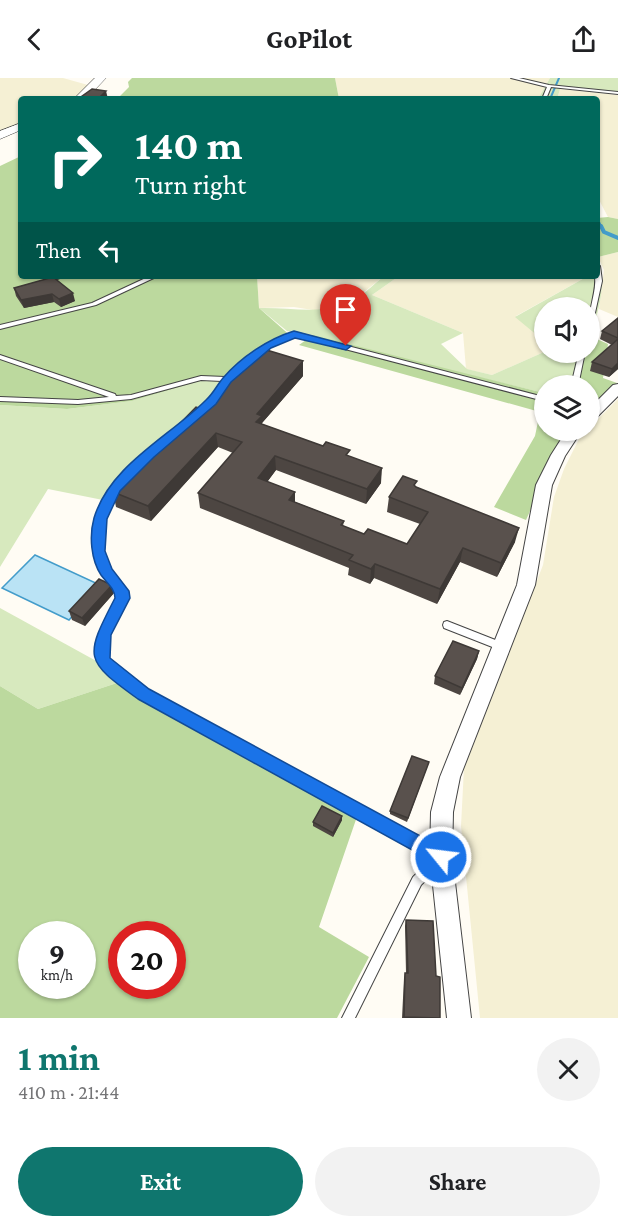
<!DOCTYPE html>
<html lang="en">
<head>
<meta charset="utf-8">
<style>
	body { margin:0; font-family:"Crimson Pro",serif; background:#f2f2f2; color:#202124; height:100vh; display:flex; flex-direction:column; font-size:22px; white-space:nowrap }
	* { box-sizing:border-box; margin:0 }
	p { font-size:20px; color:#757577 }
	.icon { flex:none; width:33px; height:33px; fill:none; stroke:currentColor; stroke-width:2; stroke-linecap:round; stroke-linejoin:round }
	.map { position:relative; height:940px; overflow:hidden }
	.details { display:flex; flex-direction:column; background:#fff; flex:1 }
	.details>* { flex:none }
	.hud { position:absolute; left:18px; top:18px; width:582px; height:183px; border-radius:6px; box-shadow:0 2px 4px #0004; background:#00695c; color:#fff; overflow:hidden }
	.controls { position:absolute; left:534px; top:219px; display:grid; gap:12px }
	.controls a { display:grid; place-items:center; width:66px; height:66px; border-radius:50%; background:#fff; box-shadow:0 2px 4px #0004; font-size:30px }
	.speed { position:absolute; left:18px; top:843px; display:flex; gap:12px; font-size:30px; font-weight:700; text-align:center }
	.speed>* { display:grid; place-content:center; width:78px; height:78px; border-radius:50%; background:#fff; box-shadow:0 2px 4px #0004; line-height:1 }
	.speed small { font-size:15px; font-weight:400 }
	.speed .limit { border:9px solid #d22; background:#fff; color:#111 }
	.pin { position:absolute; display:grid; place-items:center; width:51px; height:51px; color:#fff; margin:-62px -26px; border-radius:50% 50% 50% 0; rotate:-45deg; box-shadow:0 0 6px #0007 }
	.pin .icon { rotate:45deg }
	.me { position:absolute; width:66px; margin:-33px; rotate:299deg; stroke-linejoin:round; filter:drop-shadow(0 0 4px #0008) }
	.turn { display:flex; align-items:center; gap:21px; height:126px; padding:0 18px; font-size:27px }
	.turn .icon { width:78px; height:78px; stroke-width:2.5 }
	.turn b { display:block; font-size:42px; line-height:51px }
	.then { display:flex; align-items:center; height:57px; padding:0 18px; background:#0003; gap:12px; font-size:22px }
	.round { display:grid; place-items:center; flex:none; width:63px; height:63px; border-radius:32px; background:#f2f2f2 }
	.summary { display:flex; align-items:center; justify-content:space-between; height:102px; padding:0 18px }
	h1 { font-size:36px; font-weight:700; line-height:45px; color:#0f766e }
	.cta { display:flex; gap:12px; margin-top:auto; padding:12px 18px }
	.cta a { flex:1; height:69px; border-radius:36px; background:#0f766e; color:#fff; font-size:24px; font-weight:700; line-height:69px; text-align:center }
	.cta a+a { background:#f2f2f2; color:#202124 }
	header { display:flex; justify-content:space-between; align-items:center; height:78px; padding:0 18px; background:#fff; font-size:27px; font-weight:700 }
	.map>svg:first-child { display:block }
</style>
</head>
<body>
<header><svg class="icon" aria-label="back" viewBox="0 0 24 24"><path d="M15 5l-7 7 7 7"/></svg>GoPilot<svg class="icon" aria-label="share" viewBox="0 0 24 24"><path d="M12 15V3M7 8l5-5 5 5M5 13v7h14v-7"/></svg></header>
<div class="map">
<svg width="618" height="940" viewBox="0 0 618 940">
	<rect width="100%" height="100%" fill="#fffcf4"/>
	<g fill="#f5f0d4">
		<path d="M0,0H63L88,7L73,21H21V45L0,54Z"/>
		<path d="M335,0H550L538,21H339Z"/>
		<path d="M560,11L618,17V141L608,139L597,118V21H557Z"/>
		<path d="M618,174V239L599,231L604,192L598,179Z"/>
		<path d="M257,198H384L354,222L319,233L294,229L259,230Z"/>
		<path d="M399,198H588L516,238L544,263V274L492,297L466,291L463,255L372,217Z"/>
		<path d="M618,321V940H480L461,748L464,690L543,487L554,419L564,391L581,357L590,352V349Z"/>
	</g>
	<g fill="#d7e9be">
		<path d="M550,0H618V14L561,8L557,21H538Z"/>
		<path d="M597,176C608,203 599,232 590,260V230H544V263L515,239L588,198H597Z"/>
		<path d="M384,198H399L372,217L463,255L441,266L467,291L492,297L544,274L585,275L577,307L544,308V315L287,253L259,230C290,229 327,238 355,222C365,215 374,206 384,198Z"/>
		<path d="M201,303L230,304L214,324L103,422L48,411L0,489V327L67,331L132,323Z"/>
		<path d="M0,530L129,601L38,631L0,608Z"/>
	</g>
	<g fill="#bcd99e" fill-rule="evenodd">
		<path d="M132,0H335L339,21H117L129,9L128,4Z"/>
		<path d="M21,78V198H257L259,230L293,260L273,267L230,304L201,303L132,323L67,331L0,327V88Z"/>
		<path d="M608,139L618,141V174L598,179L597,140Z"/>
		<path d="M313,257L544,315V352L566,353L526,442L494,429L535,358L540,334L299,267Z"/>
		<path d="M590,258L608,266L603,300L617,305L590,332V308H577L585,275L590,274Z"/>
		<path d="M129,601L361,727L319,849L369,879L337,940H0V608L38,631ZM32,856H82V908H32ZM122,856H172V908H122Z"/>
	</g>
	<path fill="#bae3f5" stroke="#439cca" stroke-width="1.5" d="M35,477L100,507L69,542L2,510Z"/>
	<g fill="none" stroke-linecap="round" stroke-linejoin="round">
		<g stroke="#439cca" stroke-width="2">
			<path d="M550,21L559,0"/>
			<path d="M597,140L602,150"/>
		</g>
		<path stroke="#439cca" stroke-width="4" d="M601,148L604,154L618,160"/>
		<g stroke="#444" stroke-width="2">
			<g id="service">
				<path d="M511,0H519L549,7L618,14V16L551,9L546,21H542L547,9Z"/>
				<path d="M597,186L600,188L602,203L593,244L590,246C588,230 597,214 595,198H597Z"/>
				<path d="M150,198H158L96,227L0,251V247L92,225Z"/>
				<path d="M294,254L544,319V323L295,258L269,269L229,302L214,326L194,341H191L190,339L191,337L210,322L222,303L201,302L131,321L78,326L0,323V319L78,322L109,319L0,281V277L115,316L116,318L131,317L201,298L225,299L265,267Z"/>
				<path d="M579,274H585L578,308H571Z"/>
				<path d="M156,366H162L163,368C155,377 145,385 136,394C112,418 95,450 107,485C111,497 125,503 126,516C127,525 120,534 116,541C93,583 116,591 147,613L445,775L446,779L445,783L421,807L355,940H342L413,799L432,780L141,619C108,596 85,586 106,543C110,535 117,527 118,518C118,506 103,498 99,487C80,437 122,396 156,366Z"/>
				<path d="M447,543L503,565L505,568L503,571L500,572L444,550L443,547L444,544Z"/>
			</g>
		</g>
		<g stroke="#444" stroke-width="2">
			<g id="minor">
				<path d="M618,306V318L595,341L590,342V330L613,307Z"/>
				<path d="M567,352H582L565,378L552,407L535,507L460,699L453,734L452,779L471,940H447L430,779L431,734L440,699L517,507L536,407L551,377Z"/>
			</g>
		</g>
		<g stroke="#444" stroke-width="1">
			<g id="tertiary">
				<path d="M95,0H106L86,21H74Z"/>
				<path d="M21,45V52L0,61V53Z"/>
			</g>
		</g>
		<use href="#service" fill="#fff" fill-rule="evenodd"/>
		<use href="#minor" fill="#fff" fill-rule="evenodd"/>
		<use href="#tertiary" fill="#fff" fill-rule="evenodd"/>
	</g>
	<g fill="#4d4642">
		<path d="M48,198H66V199L57,202L75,223L61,229L54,224L24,230L16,218L14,210L50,200Z"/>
		<path d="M618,240V291L609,299L590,293L592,284L612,267L600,261L602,253Z"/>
		<path d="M303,298L262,345V346L349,378L381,405L366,426L276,392L267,404L295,414V424L344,443L343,448L364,456L407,466L420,446L387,434L389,419L416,409L515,464L497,499L460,484L437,526L374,500L370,506L348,497L349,490L200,430L198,415L233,375L218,369L151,443L116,429L113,414L205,332L224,311V307Z"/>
		<path d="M114,515L85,548L72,542L69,533Z"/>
		<path d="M479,573L477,581L460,617L434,606L435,598Z"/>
		<path d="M429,684L407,744L390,736V733Z"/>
		<path d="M342,738V742L333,759L313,748V744Z"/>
		<path d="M406,842L436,898L440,940H402L404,900L405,895H406L405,848Z"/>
	</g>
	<g fill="#3e3936">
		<path d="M106,13L108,21H98Z"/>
		<path d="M52,198H66V199L53,203Z"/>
		<path d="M73,215L75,223L61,229L59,221Z"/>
		<path d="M52,216L54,224L24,230L21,222Z"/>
		<path d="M303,283V298L262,345L263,353L256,344L257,336Z"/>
		<path d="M618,285V291L609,299L612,291Z"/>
		<path d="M216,355L218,369L151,443L148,428Z"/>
		<path d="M275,378L276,392L259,415L258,400Z"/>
		<path d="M382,390L381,405L366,426L367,411Z"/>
		<path d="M295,414V429L289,422Z"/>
		<path d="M519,450L515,464L497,499L501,485Z"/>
		<path d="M463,470L460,484L437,526L440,511Z"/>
		<path d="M375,486L374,500L370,506L371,491Z"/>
		<path d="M112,507L114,515L85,548L82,540Z"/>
		<path d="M479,573L477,581L460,617L462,610Z"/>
		<path d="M342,738V742L333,759V755Z"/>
	</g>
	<g fill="#59514d" stroke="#3e3936" stroke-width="1.5">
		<path d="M92,11L106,13L98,21H78Z"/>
		<path d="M53,199L73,215L59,221L52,216L21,222L14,210Z"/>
		<path d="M618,240V260L602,253Z"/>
		<path d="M618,261V285L612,291L592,284Z"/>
		<path d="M260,270L303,283L257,336L262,338L256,344L323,368L326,364L350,372L346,377L382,390L367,411L275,378L258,400L295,414L289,422L344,443L341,447L364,456L368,451L407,466L428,434L389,419L403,398L417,403L414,407L416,409L519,450L501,485L463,470L440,511L375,486L371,491L349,482L353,477L198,415L242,364L216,355L148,428L113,414L196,329L205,332L227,308L224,307Z"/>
		<path d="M99,501L112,507L82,540L69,533Z"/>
		<path d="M453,563L479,573L462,610L435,598Z"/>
		<path d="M412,678L429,684L408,740L390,733Z"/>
		<path d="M322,728L342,738L333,755L313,744Z"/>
		<path d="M406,842L433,843L436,898L440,899V940L404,939L405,895H408Z"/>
	</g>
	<path fill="#1a73e8" stroke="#114b97" stroke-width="1.5" d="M294,253L351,268L346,272L295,260L271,270L231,304L216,326L154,379L120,413L107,441L105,473L112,491L129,513L130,520L111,557L110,580L149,611L448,773L450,779L448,785L441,788L138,621C84,582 84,580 115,520C115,511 107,505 101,497C91,482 89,458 94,440C110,387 169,359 206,322C213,316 217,307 223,300C241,279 268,261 294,253Z"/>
</svg>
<div class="controls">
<a><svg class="icon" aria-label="sound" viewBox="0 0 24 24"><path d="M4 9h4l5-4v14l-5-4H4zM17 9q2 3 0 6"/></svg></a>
<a><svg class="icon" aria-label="layers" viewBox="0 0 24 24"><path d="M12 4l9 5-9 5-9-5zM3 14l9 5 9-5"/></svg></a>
</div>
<div class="speed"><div>9<small>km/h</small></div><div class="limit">20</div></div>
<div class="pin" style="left:346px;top:268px;background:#d93025"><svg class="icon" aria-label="arrive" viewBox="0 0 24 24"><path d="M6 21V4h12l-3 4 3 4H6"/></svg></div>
<svg class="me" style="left:441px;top:779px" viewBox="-20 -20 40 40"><circle r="17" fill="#1a73e8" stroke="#fff" stroke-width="3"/><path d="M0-11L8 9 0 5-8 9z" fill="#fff"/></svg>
<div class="hud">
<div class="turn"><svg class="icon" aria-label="right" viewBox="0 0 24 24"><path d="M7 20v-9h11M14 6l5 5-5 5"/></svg><div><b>140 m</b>Turn right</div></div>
<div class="then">Then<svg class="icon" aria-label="left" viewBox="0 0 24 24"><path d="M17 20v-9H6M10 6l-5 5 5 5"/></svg></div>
</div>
</div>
<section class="details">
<div class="summary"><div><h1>1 min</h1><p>410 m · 21:44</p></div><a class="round"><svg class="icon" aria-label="close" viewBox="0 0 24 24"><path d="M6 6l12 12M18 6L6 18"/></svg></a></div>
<div class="cta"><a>Exit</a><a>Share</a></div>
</section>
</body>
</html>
